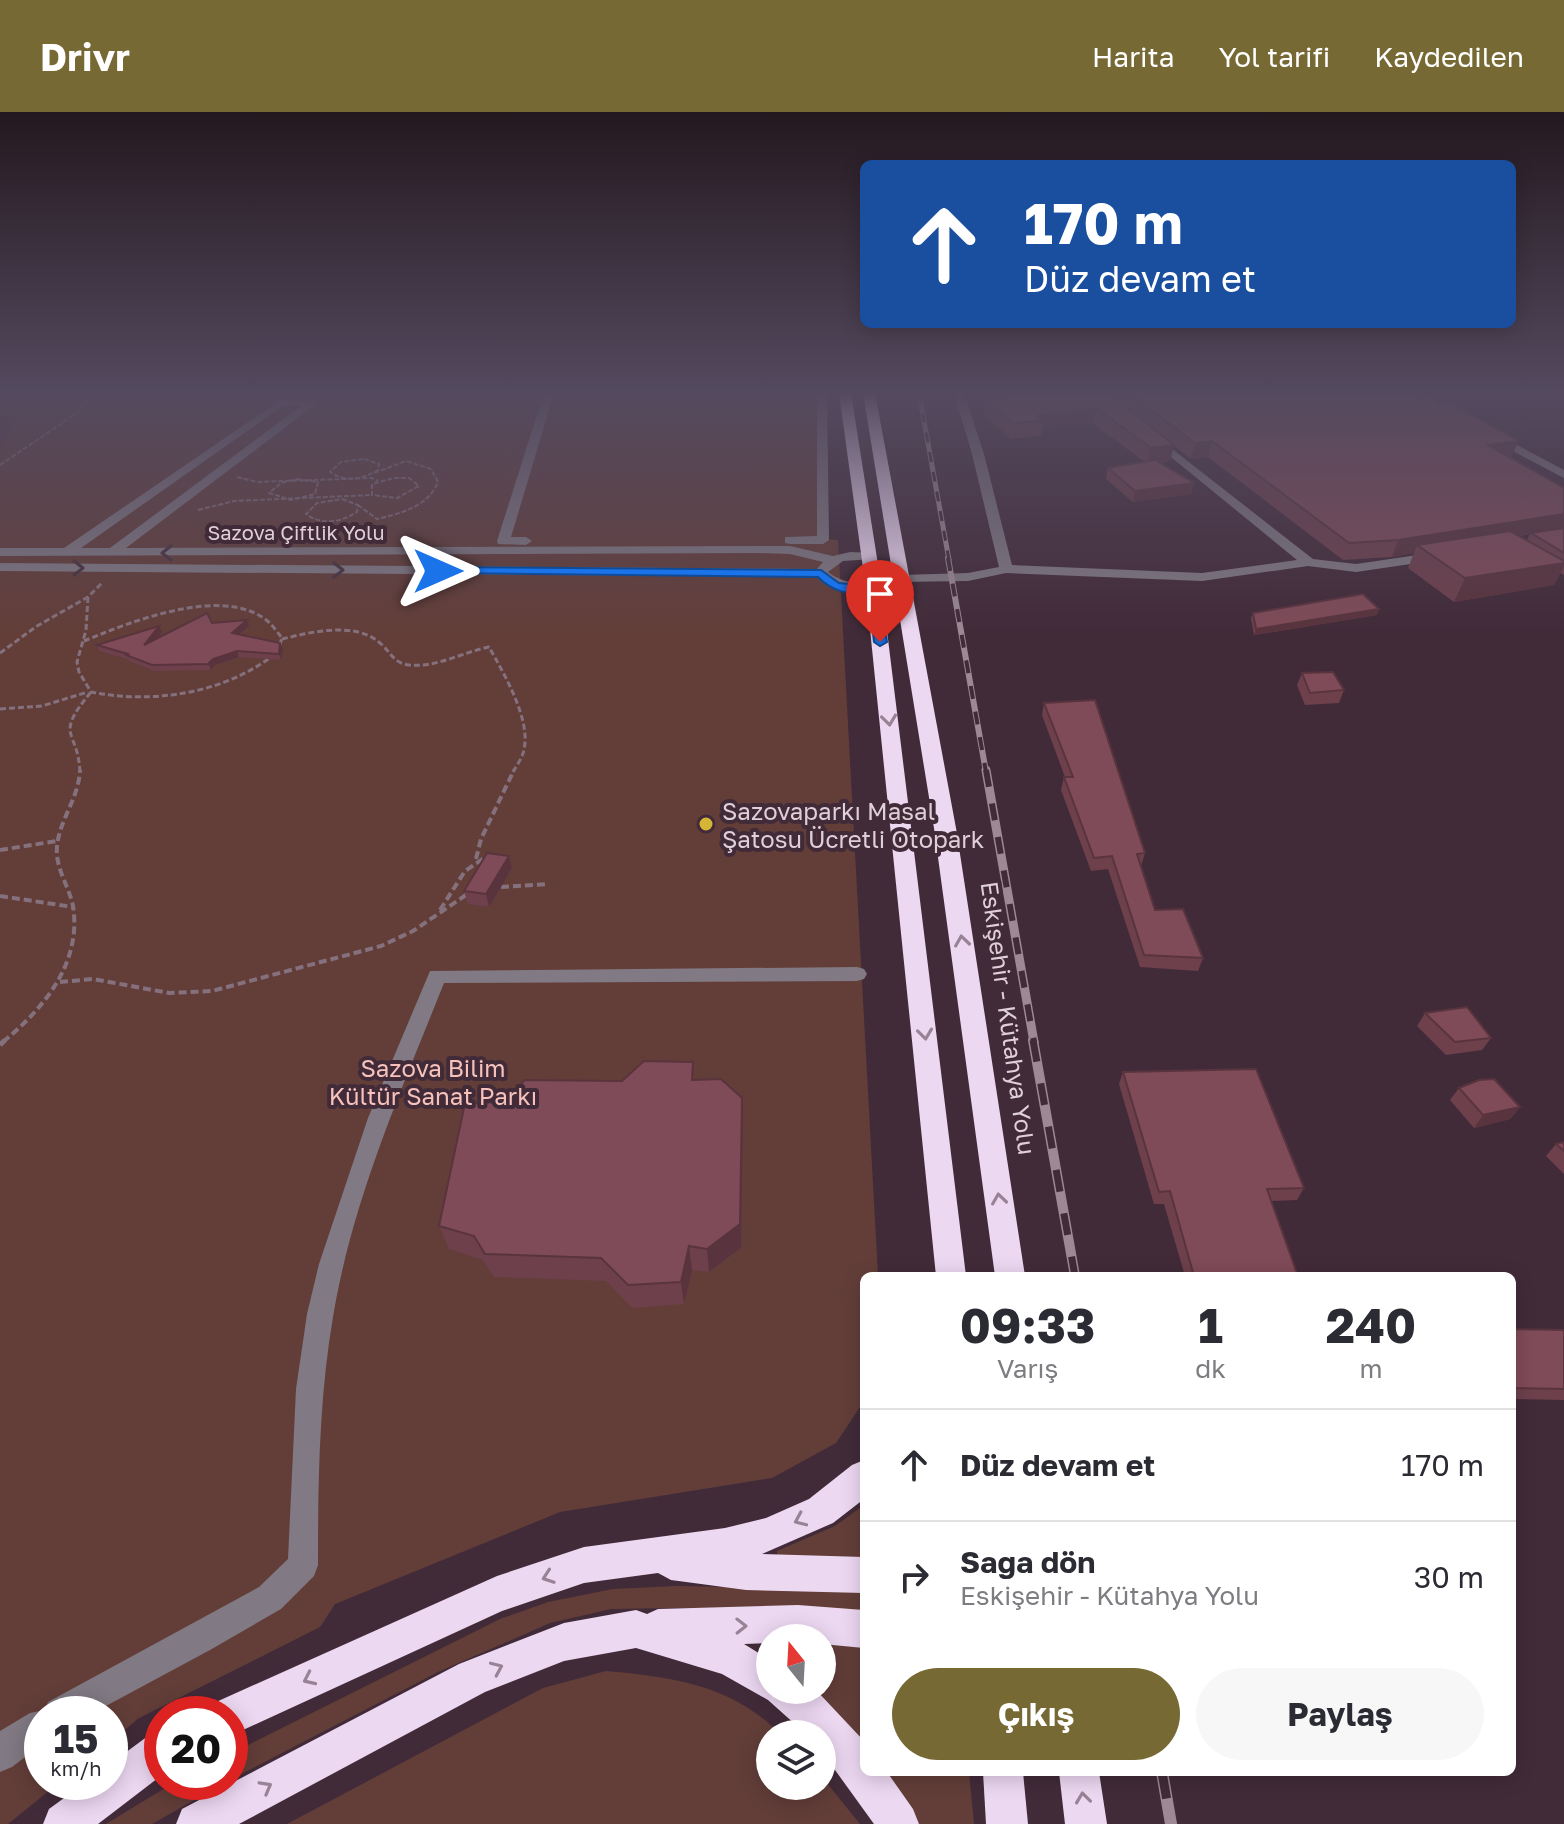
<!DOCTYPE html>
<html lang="tr">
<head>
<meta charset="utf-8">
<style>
	body { margin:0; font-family:"Golos Text",sans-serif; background:#f7f7f7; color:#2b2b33; height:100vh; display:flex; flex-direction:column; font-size:30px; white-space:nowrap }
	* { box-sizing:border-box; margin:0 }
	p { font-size:26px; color:#7c7c81 }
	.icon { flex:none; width:44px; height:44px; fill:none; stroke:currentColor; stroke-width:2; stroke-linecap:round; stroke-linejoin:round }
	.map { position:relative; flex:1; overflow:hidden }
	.panel { position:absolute; left:860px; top:1160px; width:656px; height:504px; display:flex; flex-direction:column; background:#fff; border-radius:12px; box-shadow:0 4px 20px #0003 }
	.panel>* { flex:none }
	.guide { position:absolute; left:860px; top:48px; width:656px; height:168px; border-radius:12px; box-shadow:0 4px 20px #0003; background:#1a4fa0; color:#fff; overflow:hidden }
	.needle { width:52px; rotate:342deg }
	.fabs { position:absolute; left:756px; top:1512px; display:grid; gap:16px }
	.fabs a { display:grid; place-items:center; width:80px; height:80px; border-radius:50%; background:#fff; box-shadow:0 4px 20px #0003; font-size:40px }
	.speed { position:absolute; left:24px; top:1584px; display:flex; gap:16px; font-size:40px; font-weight:700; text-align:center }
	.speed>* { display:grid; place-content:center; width:104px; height:104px; border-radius:50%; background:#fff; box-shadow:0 4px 20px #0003; line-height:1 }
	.speed small { font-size:20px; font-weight:400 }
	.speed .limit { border:12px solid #d22; background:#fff; color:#111 }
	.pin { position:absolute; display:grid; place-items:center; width:68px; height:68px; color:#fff; margin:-82px -34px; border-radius:50% 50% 50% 0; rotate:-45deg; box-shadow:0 0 8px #0007 }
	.pin .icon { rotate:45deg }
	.me { position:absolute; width:88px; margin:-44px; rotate:90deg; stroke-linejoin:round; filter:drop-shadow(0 0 6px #0008) }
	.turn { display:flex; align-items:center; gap:28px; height:168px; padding:0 32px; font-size:36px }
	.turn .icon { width:104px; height:104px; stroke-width:2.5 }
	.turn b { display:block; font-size:56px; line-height:68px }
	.eta { display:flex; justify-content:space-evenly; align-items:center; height:136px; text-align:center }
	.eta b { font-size:48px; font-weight:700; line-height:56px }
	.primary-button { display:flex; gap:16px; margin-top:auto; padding:16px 32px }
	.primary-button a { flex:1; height:92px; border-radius:48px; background:#776934; color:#fff; font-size:32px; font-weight:700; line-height:92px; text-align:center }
	.primary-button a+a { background:#f7f7f7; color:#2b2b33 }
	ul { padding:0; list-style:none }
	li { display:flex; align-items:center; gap:24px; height:112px; padding:0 32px; border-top:2px solid #e1e1e2 }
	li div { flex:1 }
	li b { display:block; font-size:30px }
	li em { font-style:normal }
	header { display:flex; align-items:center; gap:48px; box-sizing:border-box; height:112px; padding:0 40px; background:#776934; color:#fff }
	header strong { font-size:38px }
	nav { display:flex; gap:44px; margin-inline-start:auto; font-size:28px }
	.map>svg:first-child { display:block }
</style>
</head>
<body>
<header>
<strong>Drivr</strong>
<nav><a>Harita</a><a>Yol tarifi</a><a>Kaydedilen</a></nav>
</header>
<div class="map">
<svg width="1564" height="1712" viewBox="0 0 1564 1712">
	<rect width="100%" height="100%" fill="#422b39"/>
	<g fill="#633e39">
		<path d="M0,281H822L823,427L838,428L878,1164H864V1289L836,1331L772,1366L560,1400L335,1492L320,1515L139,1606L110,1630V1602H42V1670H60L8,1712H0Z"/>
		<path d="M864,1393V1448L777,1445V1439L835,1414Z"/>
		<path d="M677,1474L864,1478V1502L674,1496L611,1497L550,1511L438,1560L230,1668V1642L500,1507L548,1490L613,1477Z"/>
		<path d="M822,1531H864V1632L812,1578H822Z"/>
		<path d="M606,1559C671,1565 731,1572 780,1622H770V1674H822V1665L860,1712H287L543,1576Z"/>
		<path d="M884,1660H969L974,1712H919Z"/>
		<path d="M175,1670H226L152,1712H106Z"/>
	</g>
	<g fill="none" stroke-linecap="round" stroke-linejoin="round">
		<g stroke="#85717d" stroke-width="2" stroke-dasharray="5 2" stroke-linecap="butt">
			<path d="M364,347L379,352L378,358C362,367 346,371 330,360L341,350Z"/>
			<path d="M0,353L77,301L94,281"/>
			<path d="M237,365L257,370L372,366L378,369"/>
			<path d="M394,366H409L419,374L397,386L372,383V372Z"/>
			<path d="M297,367L318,370L315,382L291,388L269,381L281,371Z"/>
			<path d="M342,387L358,393L357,400C341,410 322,414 306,402L317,391Z"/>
			<path d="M358,393L377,407C401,401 428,395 438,370L431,357L406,349L374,361"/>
			<path d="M198,398L234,389L372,383"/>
		</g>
		<g stroke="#85717d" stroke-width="3" stroke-dasharray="6 3" stroke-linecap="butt">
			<path d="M88,485L86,518L77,550L79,560L91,580C152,592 221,582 271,545"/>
			<path d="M282,527C311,520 355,509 380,531C391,540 393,551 409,553C436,556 463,540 489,535C503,560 531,607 524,637C523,645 517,653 513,660"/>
			<path d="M84,529C130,510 219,474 265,507C272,512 277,520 282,526L279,535"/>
			<path d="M0,541L37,514L88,485L102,471"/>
			<path d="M0,597L42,594L88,580"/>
			<path d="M80,660C78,616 53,626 91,580"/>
		</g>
		<g stroke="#85717d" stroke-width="4" stroke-dasharray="8 4" stroke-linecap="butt">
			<path d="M0,738L57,729"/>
			<path d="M476,747L481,727L514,658"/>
			<path d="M501,775L549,772"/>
			<path d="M0,784L73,795"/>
			<path d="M440,798L465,759L487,744"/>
			<path d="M60,870L93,867L169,881L212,879L381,834L413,819L466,783"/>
			<path d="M3,930C44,896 82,851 73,794C69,774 55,756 57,735C59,708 79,686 80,658"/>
		</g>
		<path stroke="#85717d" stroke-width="5" stroke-dasharray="10 5" stroke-linecap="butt" d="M0,933L5,928"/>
		<g fill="#817983" fill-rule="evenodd">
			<path d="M544,281H554L511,425H526L532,429L526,433L498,432L497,429Z"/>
			<path d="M817,281H827L829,428L823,432H790L785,431V425L817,424Z"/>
			<path d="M954,281H964L984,342L1012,453L1202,461L1297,448L1149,327V323L1153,322L1313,447L1356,452L1438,440L1445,444L1438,448L1356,460L1308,454L1202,469L1006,461L968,469L897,470V464L902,463L968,461L999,455L972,342Z"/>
			<path d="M1409,281H1421L1460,304L1451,306Z"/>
			<path d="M282,287L316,292L126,436L790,434L833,444L850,440L874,441V447L843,449L828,460C849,476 866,468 881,478C864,490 833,478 818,465L0,459V451L817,457L823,450L790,442L759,441L0,444V436H64ZM284,293L301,294L110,436H81Z"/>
			<path d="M1490,323H1498L1564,358V366L1490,327Z"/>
			<path d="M857,855L864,857L867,862L864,867L857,869L444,871C401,979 352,1089 333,1205C319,1287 318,1370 318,1453L314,1464L281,1497L210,1538L91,1602H42V1632L12,1655L0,1660V1619L30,1601L45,1598L48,1590L259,1475L288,1447L296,1277L307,1202L319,1152L368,1006L430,859Z"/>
		</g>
		<g fill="#edd8f2" fill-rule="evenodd">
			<path d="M839,281H851L882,478L966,1164H936L866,478Z"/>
			<path d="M863,281H875L956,716L1025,1164H995L934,716Z"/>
			<path d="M864,1348V1387L833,1411L762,1442L864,1445V1481L746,1478L671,1468L658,1461L584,1471L502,1499L230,1624V1602H211L216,1590L497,1464L584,1435L725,1416L766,1406L809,1387L852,1353Z"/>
			<path d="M798,1493L864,1498V1536L822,1532V1526H770V1531L744,1532L770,1548V1578H816L864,1629V1660H887L913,1697L919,1712H874L822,1640V1622H806L768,1588L722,1562L636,1536L564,1549L485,1580L239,1712H176L182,1697L459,1552L564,1511L636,1498L647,1502L658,1497Z"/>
			<path d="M162,1618V1663L98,1712H43L49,1697L86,1670H110V1652L148,1624Z"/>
			<path d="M983,1660H1023L1028,1712H986Z"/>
			<path d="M1059,1660H1099L1107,1712H1065Z"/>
		</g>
		<g stroke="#9c8994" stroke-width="5">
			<path id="rail-far4" d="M919,281L949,448"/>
		</g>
		<g stroke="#9c8994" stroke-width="6">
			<path id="rail-far3" d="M948,446L986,660"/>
		</g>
		<g stroke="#9c8994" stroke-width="9">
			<path id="rail-far2" d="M986,658L1034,930"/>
		</g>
		<g stroke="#9c8994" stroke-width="10">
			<path id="rail-far1" d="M1033,928L1075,1164"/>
		</g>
		<g stroke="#9c8994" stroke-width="12">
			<path id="rail" d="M1162,1660L1171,1712"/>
		</g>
		<use href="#rail-far4" stroke="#422b39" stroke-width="3" stroke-dasharray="10" stroke-linecap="butt"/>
		<use href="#rail-far3" stroke="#422b39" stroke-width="4" stroke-dasharray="13" stroke-linecap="butt"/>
		<use href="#rail-far2" stroke="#422b39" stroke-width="6" stroke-dasharray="17" stroke-linecap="butt"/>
		<use href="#rail-far1" stroke="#422b39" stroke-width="7" stroke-dasharray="22" stroke-linecap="butt"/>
		<use href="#rail" stroke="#422b39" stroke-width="9" stroke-dasharray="27" stroke-linecap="butt"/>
	</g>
	<g fill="#6d404c" fill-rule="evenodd">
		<path d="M984,281H1411L1519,329L1511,345H1509L1564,376V463L1560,461L1554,473L1454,490L1408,456L1414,441L1392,445L1343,448L1208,345L1191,347L1174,334L1170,349L1159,351L1194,371L1191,382L1133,390L1106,367L1108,356L1145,350L1093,312L1042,317L1041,324L1011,327L984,304L986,289L992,288ZM1530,422L1527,428L1520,424Z"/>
		<path d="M1253,501L1377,503L1254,523L1251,506Z"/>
		<path d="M212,511L249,514L239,523L283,537L281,548L239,545L215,553L211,558L155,559L129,549L128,547L99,539L97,533L162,520L157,527Z"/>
		<path d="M1302,561L1344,578L1339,591L1305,593L1297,573Z"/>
		<path d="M1044,591L1145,741L1141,754L1155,798L1203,846L1198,859L1140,855L1108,757L1091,759L1061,678L1064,665H1065L1042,603Z"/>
		<path d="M509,744L512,756L489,795L468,792L464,779Z"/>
		<path d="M1425,901L1491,926L1482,938L1446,943L1417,914Z"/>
		<path d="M1123,960L1304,1076L1297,1088L1271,1089L1298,1164H1185L1164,1092H1154L1119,972Z"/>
		<path d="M694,968L743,1011L741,1136L709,1160L692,1158L684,1192L632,1196L606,1169L494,1165L483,1148L449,1137L439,1114L510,990L622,969Z"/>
		<path d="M1459,976L1520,995L1510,1007L1474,1016L1450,988Z"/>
		<path d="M1564,1030V1062L1546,1044L1556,1032Z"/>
		<path d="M1512,1217L1564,1218V1288L1512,1287Z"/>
	</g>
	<g fill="#59343e">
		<path d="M1096,296L1093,312L1042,317L1043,309L1037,303Z"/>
		<path d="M3,298L12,318L0,334V301Z"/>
		<path d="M1212,329L1208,345L1191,347L1195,331Z"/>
		<path d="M1519,329L1511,345L1481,349L1488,333Z"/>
		<path d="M1174,333L1170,349L1147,352L1151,336Z"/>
		<path d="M1194,371L1191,382L1133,390L1135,379Z"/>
		<path d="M1564,402V416L1426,439L1417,433L1414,441L1392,445L1398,428Z"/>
		<path d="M1564,451V454L1554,473L1454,490L1465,466Z"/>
		<path d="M1379,497L1377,503L1254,523L1256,517Z"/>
		<path d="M247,508L249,514L234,527L232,521Z"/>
		<path d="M159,514L162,520L147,539L144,533Z"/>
		<path d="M280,531L283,537L281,548L279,542Z"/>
		<path d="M237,539L239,545L215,553L211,558L208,552L213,547Z"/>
		<path d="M509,744L512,756L489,795L486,782Z"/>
		<path d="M742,986L743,1011L741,1136L709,1160L707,1137Z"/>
		<path d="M1520,995L1510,1007L1474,1016L1483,1003Z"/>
		<path d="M689,1134L692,1158L684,1192L681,1170Z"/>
	</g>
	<g fill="#7f4b58" stroke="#59343e" stroke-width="2">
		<path d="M1003,281H1109L1174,333L1151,336L1096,296L1037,303L1043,309L1013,311L986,289L1009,286Z"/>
		<path d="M1129,281H1411L1433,292L1456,294L1519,329L1488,333L1564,376V402L1398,428L1349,431L1212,329L1195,331Z"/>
		<path d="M1155,348L1194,371L1135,379L1108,356Z"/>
		<path d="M1564,416V441L1531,421Z"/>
		<path d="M1510,419L1564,449V451L1465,466L1417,433Z"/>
		<path d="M1363,482L1379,497L1256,517L1253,501Z"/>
		<path d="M207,501L212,511L247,508L232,521L280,531L279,542L237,539L213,547L208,552L152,553L126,543L128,542L97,533L159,514L144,533Z"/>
		<path d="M1333,560L1344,578L1310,581L1302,561Z"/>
		<path d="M1095,588L1145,741L1137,742L1155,798L1183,797L1203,846L1144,843L1112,744L1094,746L1064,665H1073L1044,591Z"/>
		<path d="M487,741L509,744L486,782L464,779Z"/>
		<path d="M1467,895L1491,926L1455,930L1425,901Z"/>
		<path d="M644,949L693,950L692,968L721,967L742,986L740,1112L707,1137L689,1134L681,1170L628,1173L601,1146L485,1142L474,1124L439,1114L465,991L510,990L524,968L622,969Z"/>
		<path d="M1256,957L1304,1076L1267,1077L1298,1164H1194L1170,1079L1159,1080L1123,960Z"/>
		<path d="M1494,967L1520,995L1483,1003L1459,976L1479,968Z"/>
		<path d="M1564,1030V1039L1556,1032Z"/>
		<path d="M1512,1217L1564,1218V1277L1512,1276Z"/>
	</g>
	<defs><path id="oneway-chevron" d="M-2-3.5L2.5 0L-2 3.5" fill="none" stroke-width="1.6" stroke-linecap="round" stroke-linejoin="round" transform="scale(2)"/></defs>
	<g stroke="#483340">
		<use href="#oneway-chevron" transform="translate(167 441) rotate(180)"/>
		<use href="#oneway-chevron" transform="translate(78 456) rotate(1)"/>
		<use href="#oneway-chevron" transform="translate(338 458)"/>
	</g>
	<g stroke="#988296">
		<use href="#oneway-chevron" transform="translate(889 608) rotate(83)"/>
		<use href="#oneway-chevron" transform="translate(962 829) rotate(-98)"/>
		<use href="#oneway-chevron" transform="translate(925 922) rotate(83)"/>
		<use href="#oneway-chevron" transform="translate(999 1087) rotate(-98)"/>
		<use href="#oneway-chevron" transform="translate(800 1408) rotate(156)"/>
		<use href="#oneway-chevron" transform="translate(548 1465) rotate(161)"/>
		<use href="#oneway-chevron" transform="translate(741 1514) rotate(-1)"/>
		<use href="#oneway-chevron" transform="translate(497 1556) rotate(-24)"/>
		<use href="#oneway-chevron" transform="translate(309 1567) rotate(155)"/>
		<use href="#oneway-chevron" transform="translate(266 1675) rotate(-29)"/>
		<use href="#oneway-chevron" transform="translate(1083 1686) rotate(-97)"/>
	</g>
	<linearGradient id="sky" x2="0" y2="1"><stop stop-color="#24181f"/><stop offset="0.54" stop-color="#544a5f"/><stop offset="1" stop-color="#544a5f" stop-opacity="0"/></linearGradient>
	<rect width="1564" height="520" fill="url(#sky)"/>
	<path fill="#1a73e8" stroke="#114b97" stroke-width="2" d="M438,455L821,458L839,471L879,475L887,530L880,534L874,530L869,482C847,482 833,480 818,465L433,461L432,459Z"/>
	<circle fill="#d5b535" stroke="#422b39" stroke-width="3" cx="706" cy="712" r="8"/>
	<g text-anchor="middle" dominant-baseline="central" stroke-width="8" stroke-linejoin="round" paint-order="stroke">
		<g font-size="20" fill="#dfcfd8" stroke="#422b39">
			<text x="296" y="420">Sazova Çiftlik Yolu</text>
		</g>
		<g font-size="24" fill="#dfcfd8" stroke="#422b39" text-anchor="start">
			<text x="722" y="698">Sazovaparkı Masal<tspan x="722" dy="28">Şatosu Ücretli Otopark</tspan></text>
		</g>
		<g font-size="24" fill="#dfcfd8" stroke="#422b39">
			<text transform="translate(1009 906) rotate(82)">Eskişehir - Kütahya Yolu</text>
		</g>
		<g font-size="24" fill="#f7c2bb" stroke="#422b39">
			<text x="433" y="955">Sazova Bilim<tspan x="433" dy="28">Kültür Sanat Parkı</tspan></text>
		</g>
	</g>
</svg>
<div class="fabs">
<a><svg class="needle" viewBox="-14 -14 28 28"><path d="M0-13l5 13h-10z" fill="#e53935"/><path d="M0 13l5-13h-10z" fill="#7c7c81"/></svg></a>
<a><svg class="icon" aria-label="layers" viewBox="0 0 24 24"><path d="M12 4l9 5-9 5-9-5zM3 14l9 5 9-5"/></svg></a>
</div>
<div class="speed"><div>15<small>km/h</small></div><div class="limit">20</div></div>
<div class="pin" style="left:880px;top:530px;background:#d93025"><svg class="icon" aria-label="arrive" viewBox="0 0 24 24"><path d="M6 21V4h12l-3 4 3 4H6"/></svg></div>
<svg class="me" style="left:438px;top:459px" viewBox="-20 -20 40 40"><path d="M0-17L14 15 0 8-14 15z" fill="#1a73e8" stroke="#fff" stroke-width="4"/></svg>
<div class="guide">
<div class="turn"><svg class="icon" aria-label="ahead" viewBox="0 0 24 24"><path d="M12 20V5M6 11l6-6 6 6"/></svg><div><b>170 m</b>Düz devam et</div></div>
</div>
<section class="panel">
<div class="eta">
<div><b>09:33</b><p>Varış</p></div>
<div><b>1</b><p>dk</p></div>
<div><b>240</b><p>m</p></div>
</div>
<ul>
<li><svg class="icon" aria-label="ahead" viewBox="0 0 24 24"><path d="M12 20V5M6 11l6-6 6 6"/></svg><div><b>Düz devam et</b></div><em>170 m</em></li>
<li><svg class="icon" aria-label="right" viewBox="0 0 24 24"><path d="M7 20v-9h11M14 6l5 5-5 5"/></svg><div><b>Sağa dön</b><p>Eskişehir - Kütahya Yolu</p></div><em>30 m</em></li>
</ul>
<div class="primary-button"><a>Çıkış</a><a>Paylaş</a></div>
</section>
</div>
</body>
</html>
